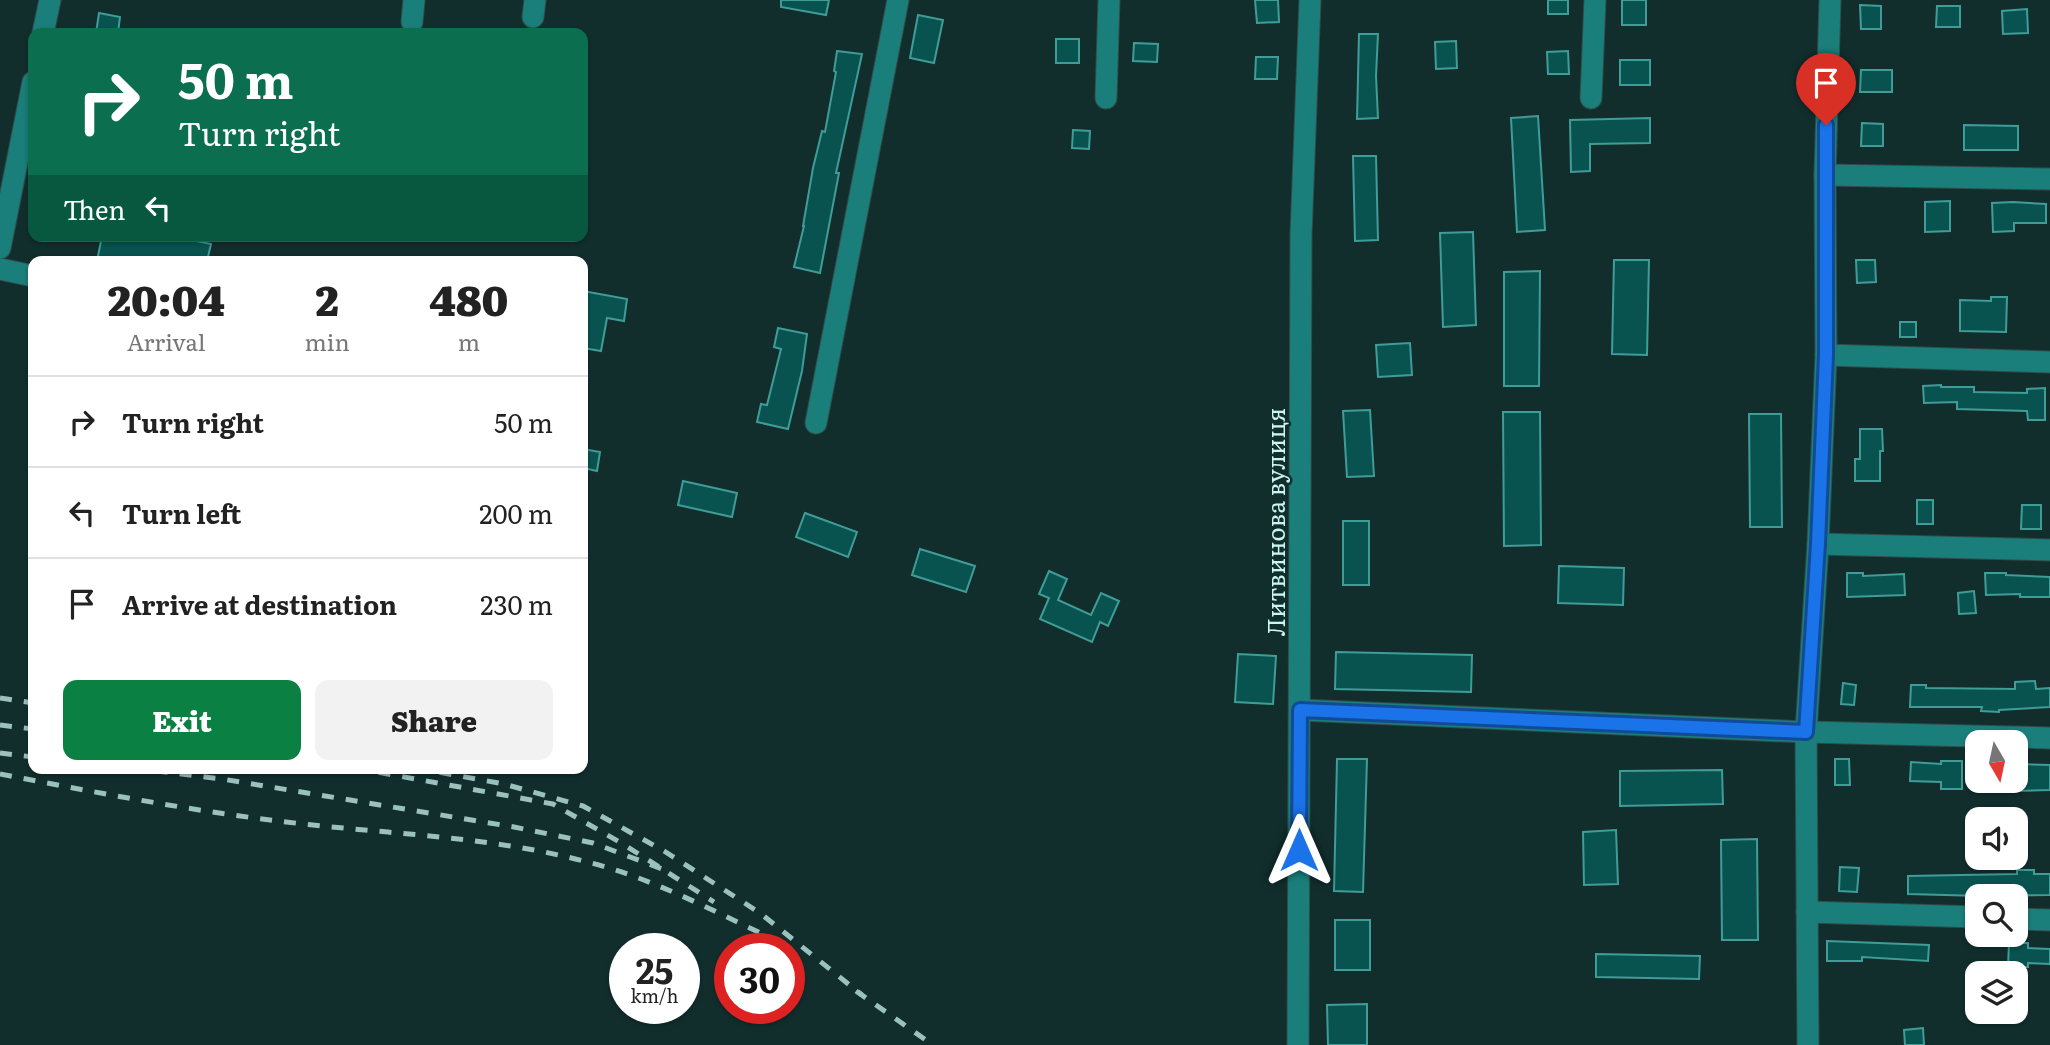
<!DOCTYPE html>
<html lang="en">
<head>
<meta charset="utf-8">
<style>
	body { margin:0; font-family:Literata,serif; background:#f2f2f2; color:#222; height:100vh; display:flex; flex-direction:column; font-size:26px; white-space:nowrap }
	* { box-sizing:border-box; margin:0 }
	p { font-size:23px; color:#767676 }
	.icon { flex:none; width:38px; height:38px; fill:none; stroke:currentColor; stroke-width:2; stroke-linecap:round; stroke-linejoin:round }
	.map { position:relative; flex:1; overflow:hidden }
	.side { position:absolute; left:28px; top:256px; width:560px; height:518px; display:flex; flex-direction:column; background:#fff; border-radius:14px; box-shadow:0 2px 5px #0004 }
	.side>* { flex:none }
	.banner { position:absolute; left:28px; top:28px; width:560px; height:214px; border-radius:14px; box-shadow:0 2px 5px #0004; background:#0b6e4f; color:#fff; overflow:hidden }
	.needle { width:46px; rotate:171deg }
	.buttons { position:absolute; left:1965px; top:730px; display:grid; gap:14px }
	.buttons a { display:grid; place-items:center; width:63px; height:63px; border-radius:14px; background:#fff; box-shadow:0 2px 5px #0004; font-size:35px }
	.speed { position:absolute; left:609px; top:933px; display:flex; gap:14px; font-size:35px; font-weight:700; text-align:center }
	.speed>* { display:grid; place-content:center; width:91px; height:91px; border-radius:50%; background:#fff; box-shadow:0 2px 5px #0004; line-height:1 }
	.speed small { font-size:18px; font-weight:400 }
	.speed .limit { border:10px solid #d22; background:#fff; color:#111 }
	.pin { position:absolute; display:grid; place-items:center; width:60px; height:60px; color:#fff; margin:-72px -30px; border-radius:50% 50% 50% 0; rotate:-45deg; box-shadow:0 0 7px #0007 }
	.pin .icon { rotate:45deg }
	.me { position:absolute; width:77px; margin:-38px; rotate:0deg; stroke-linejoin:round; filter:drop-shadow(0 0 5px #0008) }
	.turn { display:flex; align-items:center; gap:24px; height:147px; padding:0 35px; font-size:32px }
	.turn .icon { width:91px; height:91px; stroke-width:2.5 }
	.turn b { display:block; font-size:49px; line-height:60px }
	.then { display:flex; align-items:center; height:66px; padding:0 35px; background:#0003; gap:14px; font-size:26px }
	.eta { display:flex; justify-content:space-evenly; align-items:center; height:119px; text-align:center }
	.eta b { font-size:42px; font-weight:800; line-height:49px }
	.button { display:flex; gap:14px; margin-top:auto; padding:14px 35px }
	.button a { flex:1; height:80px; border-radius:14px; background:#0b8043; color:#fff; font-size:28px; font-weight:800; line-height:80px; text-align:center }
	.button a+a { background:#f2f2f2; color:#222 }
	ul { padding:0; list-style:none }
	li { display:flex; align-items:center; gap:21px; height:91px; padding:0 35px; border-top:2px solid #e0e0e0 }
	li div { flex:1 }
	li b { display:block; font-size:26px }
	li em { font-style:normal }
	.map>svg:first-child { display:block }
</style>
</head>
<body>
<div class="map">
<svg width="2050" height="1045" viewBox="0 0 2050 1045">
	<rect width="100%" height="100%" fill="#112e2d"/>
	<g fill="#085350" stroke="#409c97" stroke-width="2">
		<path d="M781,0H829L826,15L781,7Z"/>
		<path d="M1255,0H1278L1279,22L1257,23Z"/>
		<rect x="1548" y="0" width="20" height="14"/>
		<rect x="1622" y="0" width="24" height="25"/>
		<path d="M1860,5L1881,6V29H1861Z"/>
		<path d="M1937,6H1960V27H1936Z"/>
		<path d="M2027,9L2028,33L2003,34L2002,11Z"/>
		<path d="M99,13L120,17L118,33H96Z"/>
		<path d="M918,15L943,20L934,63L910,58Z"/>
		<path d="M1359,34H1378L1376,76L1378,118L1357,119Z"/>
		<rect x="1056" y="39" width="23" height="24"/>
		<path d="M1456,41L1457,68L1436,69L1435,42Z"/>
		<path d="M1134,43L1158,44L1157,62L1133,61Z"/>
		<path d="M837,51L862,54L836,173H839L820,273L794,267L804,226H803L813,168L822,131L825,132L836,72L834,71Z"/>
		<path d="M1568,51L1569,74H1548L1547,52Z"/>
		<path d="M1256,57H1278L1277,79H1255Z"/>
		<rect x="1620" y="60" width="30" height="25"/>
		<path d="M1861,70H1892V92H1860Z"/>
		<path d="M1538,116L1545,230L1517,232L1511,118Z"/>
		<path d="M1650,118V143L1590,144V171L1571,172L1570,120Z"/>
		<path d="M1862,123L1883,124V146H1861Z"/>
		<path d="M1964,125L2018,126V150H1964Z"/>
		<path d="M1073,130L1090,131L1089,149L1072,148Z"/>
		<path d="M1353,156H1376L1378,240L1355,241Z"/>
		<path d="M1950,201V231L1925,232V202Z"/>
		<path d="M2013,202L2046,204V223H2014V231L1993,232L1992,203Z"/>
		<path d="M1473,232L1476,325L1443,327L1440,233Z"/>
		<path d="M102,236H171L211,244L207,261H97Z"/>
		<path d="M1614,260H1649L1647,355L1612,354Z"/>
		<path d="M1856,260H1875L1876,282L1857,283Z"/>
		<path d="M1540,271L1539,386H1504V272Z"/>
		<path d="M583,291L627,299L624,321L607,318L601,351L583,348Z"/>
		<path d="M1991,297H2007L2006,332L1960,331V300L1991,301Z"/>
		<rect x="1900" y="322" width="16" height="15"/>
		<path d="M778,328L807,334L802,371L788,429L757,422L761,404L767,405L781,349L774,347Z"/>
		<path d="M1410,343L1412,375L1378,377L1376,345Z"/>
		<path d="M1941,385V387H1974V392L2027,393V389L2045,388V420H2028L2027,411L1957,409V402L1924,403L1923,386Z"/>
		<path d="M1370,410L1374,476L1347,477L1343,411Z"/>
		<path d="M1503,412H1540L1541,545L1504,546Z"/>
		<path d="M1749,414H1781L1782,527H1750Z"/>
		<path d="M1860,429H1882L1883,451H1880V481H1855V459H1860Z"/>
		<path d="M583,449L600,452L597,471L583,468Z"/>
		<path d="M683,481L737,493L732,517L678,505Z"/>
		<rect x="1917" y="500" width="16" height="24"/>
		<path d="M2022,505H2041V529H2021Z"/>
		<path d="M805,513L857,532L848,557L796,537Z"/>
		<rect x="1343" y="521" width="26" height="64"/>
		<path d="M920,549L975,566L966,592L912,575Z"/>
		<path d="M1559,566L1624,568L1623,605L1558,603Z"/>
		<path d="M1049,571L1067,579L1058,600L1091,615L1101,593L1119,601L1108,626L1100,622L1092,642L1040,619L1049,598L1039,594Z"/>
		<path d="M1847,573H1863V576L1904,574L1905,595L1847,597Z"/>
		<path d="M1985,573H2006V575L2050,577V597H2020V594L1986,595Z"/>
		<path d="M1974,591L1976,613L1959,614L1958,593Z"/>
		<path d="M1336,652L1472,655L1471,692L1335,689Z"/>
		<path d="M1238,654L1276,656L1273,704L1235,702Z"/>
		<path d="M2035,681L2036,689L2050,688V707L1999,710V712L1981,711L1982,707H1910L1911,685H1926V688L2015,689V682Z"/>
		<path d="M1843,683L1856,685L1854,705L1841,704Z"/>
		<path d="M1337,759H1367L1363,892L1334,891Z"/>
		<path d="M1835,759H1849L1850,785H1835Z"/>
		<path d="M1941,761H1962V789H1941V782L1910,781L1911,762L1941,764Z"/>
		<path d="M2016,764L2050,765V790L2016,791Z"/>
		<path d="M1722,770L1723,804L1620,806V771Z"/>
		<path d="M1616,830L1618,884L1584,885L1583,832Z"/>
		<path d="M1757,839L1758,940H1722L1721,840Z"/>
		<path d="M1840,867L1859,868L1857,892L1839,891Z"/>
		<path d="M2017,870H2034V874H2050V895L1982,896L1908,894V876L2017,874Z"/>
		<rect x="1335" y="920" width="35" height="50"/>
		<path d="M1827,941L1929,945L1928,961L1862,957V961H1827Z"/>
		<path d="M2009,943H2028V948L2050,949V964L2028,963V967H2008Z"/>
		<path d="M1596,954L1700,956L1699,979L1596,977Z"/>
		<path d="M1367,1004V1045H1328L1327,1005Z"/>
		<path d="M1923,1028L1924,1045H1905L1904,1030Z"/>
	</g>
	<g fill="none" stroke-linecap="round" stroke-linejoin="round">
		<g stroke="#314c4a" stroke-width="23">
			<g id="minor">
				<path d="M533,17L535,0"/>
				<path d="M412,22L414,0"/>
				<path d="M43,33L50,0"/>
				<path d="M1106,98L1109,0"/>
				<path d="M1591,98L1595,0"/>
				<path d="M1825,175L2050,179"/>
				<path d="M0,248L33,82"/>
				<path d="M0,269L33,276"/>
				<path d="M1826,355L2050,362"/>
				<path d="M816,423L898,0"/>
				<path d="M1818,544L2050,550"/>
				<path d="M1300,710L1806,732L2050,738"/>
				<path d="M1807,912L1978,917"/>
				<path d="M2016,919L2050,920"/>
				<path d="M1298,1045L1301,235L1310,0"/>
				<path d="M1808,1045L1806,732L1818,544L1826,355L1825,175L1830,0"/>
			</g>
		</g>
		<use href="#minor" stroke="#1a7f7b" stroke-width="21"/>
		<g stroke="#9bc1bf" stroke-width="5" stroke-dasharray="12 12" stroke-linecap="butt">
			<path d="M0,698L33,703"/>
			<path d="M0,725L33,729"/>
			<path d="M0,753L33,757"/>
			<path d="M132,768L222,779L514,827L593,843L662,869"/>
			<path d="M355,768L553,804L623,844L714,902"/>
			<path d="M416,768L504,784L583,806L664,851L760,913L862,995"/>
			<path d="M0,774C104,794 208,814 313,825C406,835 500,838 591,863C654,879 713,911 771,938"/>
			<path d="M856,991L933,1045"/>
		</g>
	</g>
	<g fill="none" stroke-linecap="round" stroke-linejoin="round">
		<g stroke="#114b97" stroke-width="18">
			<path id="route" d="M1299,850L1300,710L1806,732L1818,544L1826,355V125"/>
		</g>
		<use href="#route" stroke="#1a73e8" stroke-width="12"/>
	</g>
	<g text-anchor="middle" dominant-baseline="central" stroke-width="5" stroke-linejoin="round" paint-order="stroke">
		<g font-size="24" fill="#cbf5f2" stroke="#112e2d">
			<text transform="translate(1274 522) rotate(-90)">Литвинова вулиця</text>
		</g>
	</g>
</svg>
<div class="buttons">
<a><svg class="needle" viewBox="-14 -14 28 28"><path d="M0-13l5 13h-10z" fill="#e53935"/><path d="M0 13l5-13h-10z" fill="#767676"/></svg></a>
<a><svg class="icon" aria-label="sound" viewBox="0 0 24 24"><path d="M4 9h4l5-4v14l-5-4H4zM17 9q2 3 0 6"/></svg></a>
<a><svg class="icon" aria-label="search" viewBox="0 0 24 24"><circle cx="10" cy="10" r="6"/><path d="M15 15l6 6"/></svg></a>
<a><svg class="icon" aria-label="layers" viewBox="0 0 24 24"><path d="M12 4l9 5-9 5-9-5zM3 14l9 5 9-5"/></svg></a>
</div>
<div class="speed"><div>25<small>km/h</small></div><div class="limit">30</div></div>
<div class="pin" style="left:1826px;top:125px;background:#d93025"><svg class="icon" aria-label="arrive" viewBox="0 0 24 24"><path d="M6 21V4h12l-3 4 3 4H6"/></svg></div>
<svg class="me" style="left:1299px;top:850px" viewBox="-20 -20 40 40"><path d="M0-17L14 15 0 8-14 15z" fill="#1a73e8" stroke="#fff" stroke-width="4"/></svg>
<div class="banner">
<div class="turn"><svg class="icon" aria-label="right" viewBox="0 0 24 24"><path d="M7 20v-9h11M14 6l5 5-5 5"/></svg><div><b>50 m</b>Turn right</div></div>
<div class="then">Then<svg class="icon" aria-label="left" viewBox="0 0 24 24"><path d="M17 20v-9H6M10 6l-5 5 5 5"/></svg></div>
</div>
<section class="side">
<div class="eta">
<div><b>20:04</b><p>Arrival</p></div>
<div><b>2</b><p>min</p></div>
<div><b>480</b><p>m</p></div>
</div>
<ul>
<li><svg class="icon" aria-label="right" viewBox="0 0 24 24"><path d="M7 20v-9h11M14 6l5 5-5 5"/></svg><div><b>Turn right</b></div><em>50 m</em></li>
<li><svg class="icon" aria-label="left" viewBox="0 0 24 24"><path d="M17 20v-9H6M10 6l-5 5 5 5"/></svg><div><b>Turn left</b></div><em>200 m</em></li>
<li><svg class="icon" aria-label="arrive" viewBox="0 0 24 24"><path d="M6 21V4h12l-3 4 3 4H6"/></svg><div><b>Arrive at destination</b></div><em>230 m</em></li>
</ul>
<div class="button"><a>Exit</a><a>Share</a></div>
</section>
</div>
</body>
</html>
